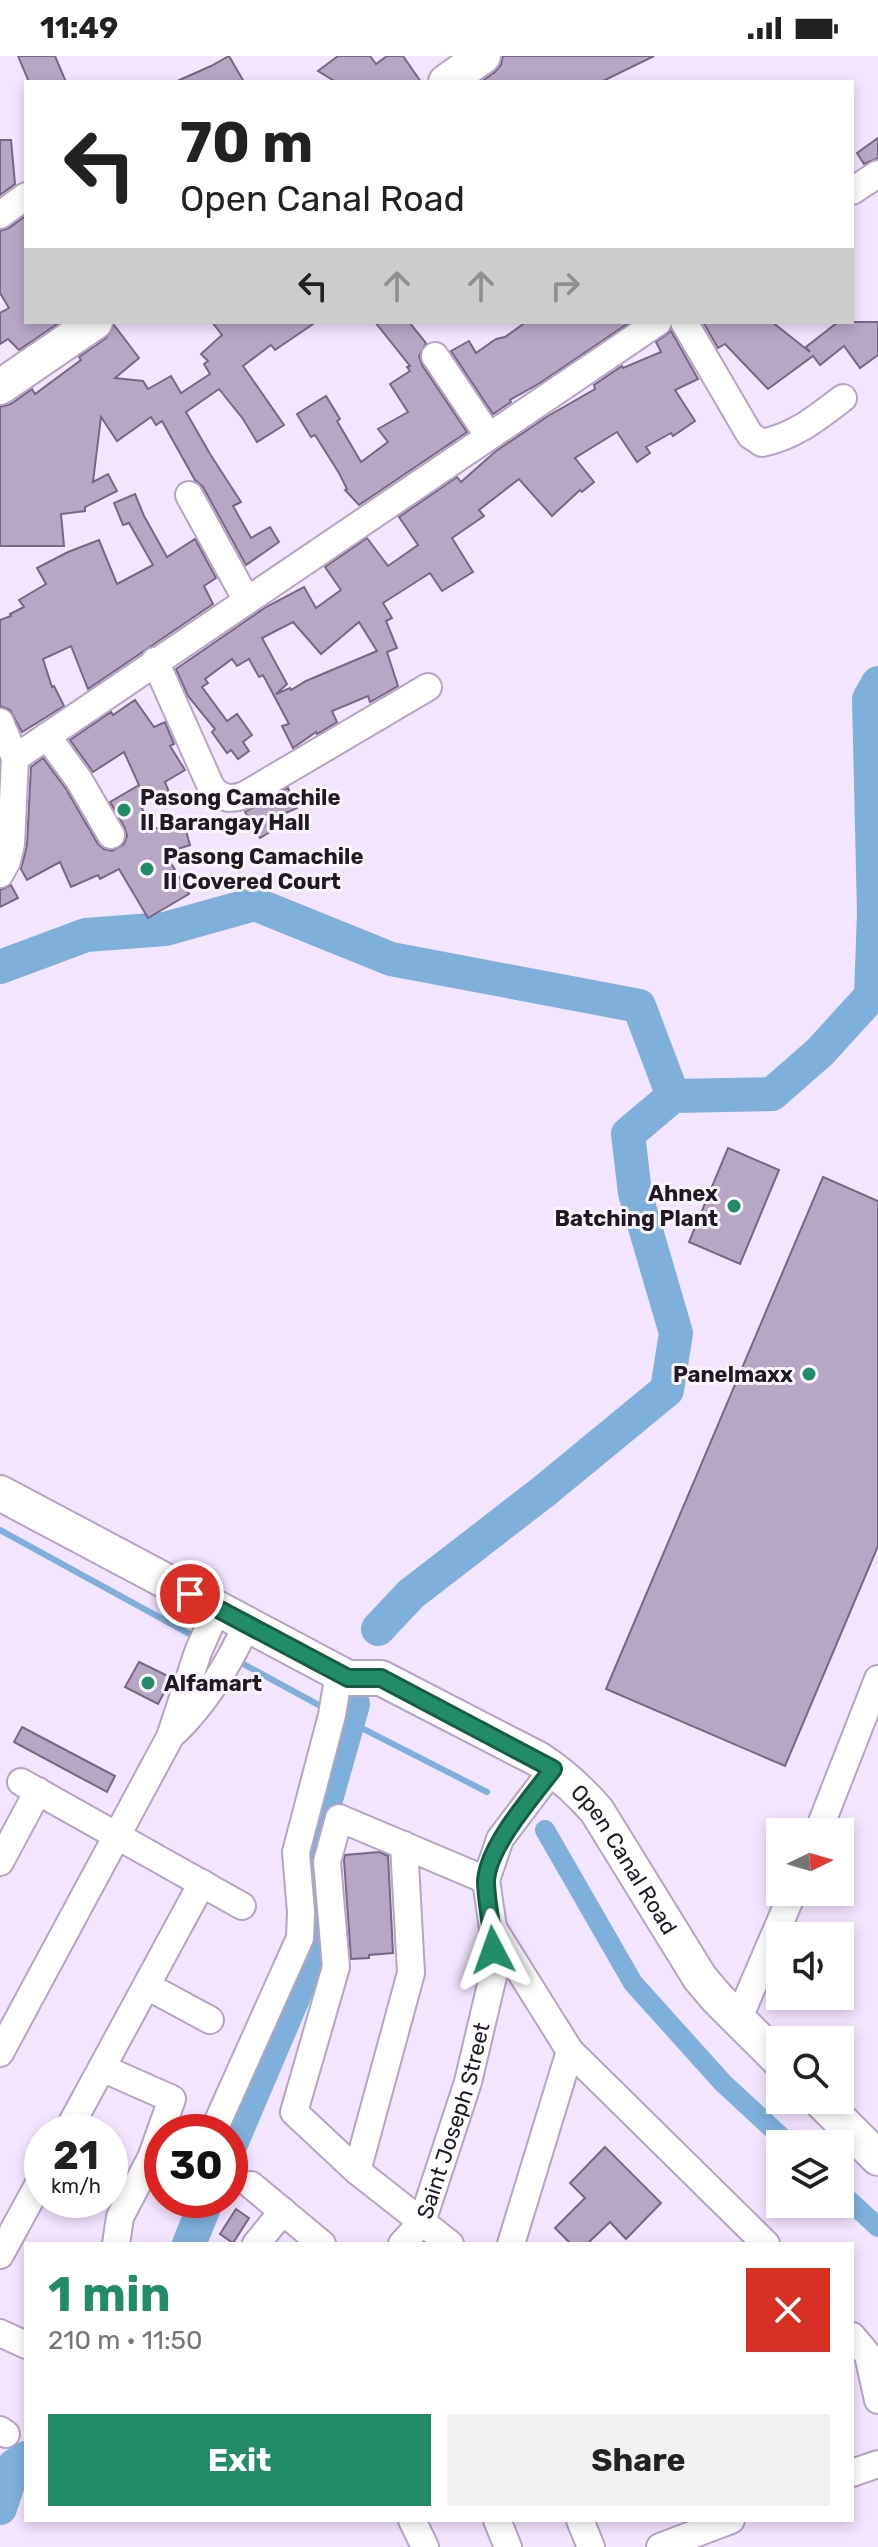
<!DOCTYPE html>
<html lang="en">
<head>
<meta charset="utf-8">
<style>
	body { margin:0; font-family:Rubik,sans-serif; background:#f2f2f2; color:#222; height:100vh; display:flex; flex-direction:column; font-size:30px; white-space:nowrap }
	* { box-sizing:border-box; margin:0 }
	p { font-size:26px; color:#767676 }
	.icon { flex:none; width:44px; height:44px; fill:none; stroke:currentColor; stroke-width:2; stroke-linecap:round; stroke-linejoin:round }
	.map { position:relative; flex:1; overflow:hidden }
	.drawer { position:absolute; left:24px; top:2186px; width:830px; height:280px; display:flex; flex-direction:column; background:#fff; border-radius:0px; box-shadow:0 4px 12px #0003 }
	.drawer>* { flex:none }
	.guide { position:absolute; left:24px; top:24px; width:830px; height:244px; border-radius:0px; box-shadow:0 4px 12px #0003; background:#fff; color:#222; overflow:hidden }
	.needle { width:52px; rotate:85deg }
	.buttons { position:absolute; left:766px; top:1762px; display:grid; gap:16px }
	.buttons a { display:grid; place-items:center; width:88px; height:88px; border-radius:0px; background:#fff; box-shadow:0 4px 12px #0003; font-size:40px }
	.speed { position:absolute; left:24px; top:2058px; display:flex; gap:16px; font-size:40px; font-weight:700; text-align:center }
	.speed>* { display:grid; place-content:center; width:104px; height:104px; border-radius:50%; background:#fff; box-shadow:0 4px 12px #0003; line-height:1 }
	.speed small { font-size:20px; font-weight:400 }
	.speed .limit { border:12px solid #d22; background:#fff; color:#111 }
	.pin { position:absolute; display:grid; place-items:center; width:68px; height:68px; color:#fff; margin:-34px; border:4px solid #fff; border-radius:50%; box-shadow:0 2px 8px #0007 }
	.me { position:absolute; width:88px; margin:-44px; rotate:356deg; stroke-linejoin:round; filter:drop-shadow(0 0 6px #0008) }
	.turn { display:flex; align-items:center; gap:28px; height:168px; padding:0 24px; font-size:36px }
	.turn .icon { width:104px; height:104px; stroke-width:2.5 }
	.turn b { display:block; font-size:56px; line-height:68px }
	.lanes { display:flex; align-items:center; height:76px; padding:0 24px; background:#0003; justify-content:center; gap:40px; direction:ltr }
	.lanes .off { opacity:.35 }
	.round { display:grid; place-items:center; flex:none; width:84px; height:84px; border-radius:0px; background:#f2f2f2 }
	.overview { display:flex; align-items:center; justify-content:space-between; height:136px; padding:0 24px }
	h1 { font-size:48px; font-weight:700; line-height:60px; color:#228c69 }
	.action { display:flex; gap:16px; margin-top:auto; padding:16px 24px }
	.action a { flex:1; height:92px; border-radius:0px; background:#228c69; color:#fff; font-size:32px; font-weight:700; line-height:92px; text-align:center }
	.action a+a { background:#f2f2f2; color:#222 }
	.status { display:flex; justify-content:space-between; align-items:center; height:56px; padding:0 40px; background:#fff; direction:ltr }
	.status svg { height:22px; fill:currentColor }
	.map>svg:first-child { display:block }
</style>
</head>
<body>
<div class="status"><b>11:49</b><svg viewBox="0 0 49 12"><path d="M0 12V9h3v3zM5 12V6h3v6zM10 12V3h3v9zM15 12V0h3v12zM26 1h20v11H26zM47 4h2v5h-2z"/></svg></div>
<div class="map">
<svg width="878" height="2491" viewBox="0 0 878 2491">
	<rect width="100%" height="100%" fill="#f3e4ff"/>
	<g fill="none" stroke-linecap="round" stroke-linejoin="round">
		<g stroke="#7eb0db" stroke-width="6">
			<path d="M0,1474L197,1582"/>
			<path d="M238,1605L326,1653"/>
			<path d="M340,1661L487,1736"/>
		</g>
		<g stroke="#7eb0db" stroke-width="20">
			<path d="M545,1774L633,1927L723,2027L789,2088"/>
			<path d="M840,2136L878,2171"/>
		</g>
		<g stroke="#7eb0db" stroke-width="34">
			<path d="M0,911L86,879L165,873L255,848L391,903L639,950L673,1040"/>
			<path d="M378,1573L411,1538L543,1436L667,1334L676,1277L635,1137L628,1078L673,1040L772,1038L820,996L871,940L874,857L869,643L878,627"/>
			<path d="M230,2090L316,1888L312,1793L353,1648"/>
			<path d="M189,2188L207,2144"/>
			<path d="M0,2452L14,2410L26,2402"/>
		</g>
	</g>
	<g fill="#b8a6c5" stroke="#786784" stroke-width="2" fill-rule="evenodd">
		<path d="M18,0H55L66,26H29Z"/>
		<path d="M229,0L244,26H175L211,10Z"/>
		<path d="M338,0H370L376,8L387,0H403L421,26H336L318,15Z"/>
		<path d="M503,0H654L601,26H481L495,16L501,9Z"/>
		<path d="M878,82V102L864,108L857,97Z"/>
		<path d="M0,84H11L15,128L0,139Z"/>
		<path d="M24,161L26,165V266H60L19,294L8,283L0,288V257L9,252L0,237V175L9,172Z"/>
		<path d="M212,266H316L275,294L271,289L243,310L284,369L257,386L243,363L219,333L186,356L210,398L241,446L233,450L251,482L270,471L279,486L246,509L203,431L195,424L162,365L156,369L151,361L117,385L101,361L93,426L108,418L117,435L85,451V455L61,458L64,490H0V351L11,348L32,333L35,338L81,304L79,301L106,282L114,269L139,302L115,322L143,325L148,333L171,320L181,337L210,318L204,308L208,305L201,298L222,279Z"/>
		<path d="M375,266H409L426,287L419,300L422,309L467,376L359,449L345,434L347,433L339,417L315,379L311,381L297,358L326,340L340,363L337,365L361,406L388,386L378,373L408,356L390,328L410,315L407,311L410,310Z"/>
		<path d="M526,266H630L540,327L510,344L511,346L493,358L451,295L469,285L476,297L496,283L505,281Z"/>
		<path d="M703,266H772L810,296L806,291L838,266H878V299L860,312L844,290L820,309L813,300L768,333L725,288L718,292Z"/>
		<path d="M671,275L698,323L675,334L695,365L673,380L671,377L646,391L650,397L637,406L617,376L575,402L594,426L582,436L580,434L552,460L519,423L479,454L484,460L452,482L473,516L442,535L430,517L383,547L392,562L386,565L397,592L387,596L398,630L370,646L368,640L332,655L337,666L317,678L316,676L293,692L282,670L289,668L263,619L259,621L249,603L237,610L232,603L205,623L208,627L202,631L227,665L237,658L252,679L243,686L249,695L238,703L231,694L227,697L212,676L215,673L188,640L176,613L266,551L304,531L316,552L341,534L325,511L367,482L388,510L418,489L399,461L457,421L461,426L496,395L548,360L595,333L594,329L622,310L623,312L661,296L656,286ZM293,566L321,598L359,566L377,595L306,625L291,634L290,632L276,638L287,628L262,582Z"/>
		<path d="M135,438L144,460L167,501L195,483L216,522L204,530L213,548L88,633L71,590L43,603L52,631L54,630L64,650L22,676L10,654L0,650V564L11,560L10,558L24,551L19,544L46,528L37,512L68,496L99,484L117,528L153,509L129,467L123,469L114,447Z"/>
		<path d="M135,644L154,671L165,666L174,688L170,690L185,714L165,726L169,736L140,749L154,773L183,764L190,789L165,797L189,838L148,862L119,813L100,823L98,819L71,831L60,806L27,824L21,813L27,789L31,711L43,702L66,733L98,788L104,793L112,795L124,788L127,780L125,772L110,746L139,729L124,696L93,716L70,684L111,656L113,659Z"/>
		<path d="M288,732L297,752L272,763L277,772L260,782L245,756Z"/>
		<path d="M11,829L18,842L0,851V834Z"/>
		<path d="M728,1092L779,1114L740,1208L689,1186Z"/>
		<path d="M823,1121L878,1145V1490L785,1710L606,1633Z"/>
		<path d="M139,1606L172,1622L158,1648L125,1631Z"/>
		<path d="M22,1671L115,1720L107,1736L14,1686Z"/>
		<path d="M379,1796L388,1800L393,1897L369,1899V1902L351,1903L344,1804L345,1799Z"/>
		<path d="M605,2091L661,2147L626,2183L610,2166L587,2188H571L555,2172L585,2142L570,2127Z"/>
		<path d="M236,2153L249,2162L233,2187L220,2178Z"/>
	</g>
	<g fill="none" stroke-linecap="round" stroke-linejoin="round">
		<g stroke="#b6a4c3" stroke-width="30">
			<g id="minor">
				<path d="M852,135L878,118"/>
				<path d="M0,159L26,140"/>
				<path d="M684,266L750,379L762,387C795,380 817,362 843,342"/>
				<path d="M435,300L488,379"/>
				<path d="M189,439L246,543"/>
				<path d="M155,605L212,733C224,743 230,744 245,739L428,631"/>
				<path d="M0,666L15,702L11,788L7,805L0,818"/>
				<path d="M47,680L79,724L111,779"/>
				<path d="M15,702L658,266"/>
				<path d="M175,1676C207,1645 229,1608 247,1568"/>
				<path d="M21,1726L242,1850"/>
				<path d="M818,1776L878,1623"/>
				<path d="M0,1806L38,1735"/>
				<path d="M493,1872L570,1995L766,2188"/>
				<path d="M147,1930L210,1964"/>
				<path d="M738,1964L793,1836"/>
				<path d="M0,1997L170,1681L198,1596L217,1553"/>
				<path d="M102,2012L172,2043L151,2102L120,2161L116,2188"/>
				<path d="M67,2076L202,1827"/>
				<path d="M213,2076L300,1882L301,1856L296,1796L332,1659L339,1617"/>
				<path d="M357,2115L411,1917L404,1789"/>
				<path d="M251,2129L322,2188"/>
				<path d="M256,2188L283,2155"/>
				<path id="s1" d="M402,2188L422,2166L468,2026L494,1916L493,1872L486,1824L500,1783L553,1713"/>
				<path d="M450,2188L357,2115L294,2056L336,1911L327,1806L339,1762L486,1824"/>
				<path d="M511,2188L570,1995"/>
				<path d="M0,2199L42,2122"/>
				<path d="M0,2277L26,2289"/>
				<path d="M852,2280L868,2299L878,2344"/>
				<path d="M0,2374L6,2378"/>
				<path d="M852,2417L878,2408"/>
				<path d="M412,2464L425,2491"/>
				<path d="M497,2464L508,2491"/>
				<path d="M580,2464L591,2491"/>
				<path d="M660,2491L731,2464"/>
			</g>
		</g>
		<g stroke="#b6a4c3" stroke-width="38">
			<g id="major">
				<path d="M446,26L483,0"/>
				<path d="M0,331L95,266"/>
				<path id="s2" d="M0,1437L348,1622H381L538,1703C561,1718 579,1734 597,1755L700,1922L717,1942L780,2005"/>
				<path d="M820,2044L878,2102"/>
			</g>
		</g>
		<use href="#minor" stroke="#fff" stroke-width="26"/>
		<use href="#major" stroke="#fff" stroke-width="34"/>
	</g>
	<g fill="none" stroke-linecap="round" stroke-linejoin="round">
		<g stroke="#165b44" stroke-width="20">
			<path id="route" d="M190,1538L348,1622H381L553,1713C532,1741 488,1790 486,1825C486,1846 493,1872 493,1894"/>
		</g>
		<use href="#route" stroke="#228c69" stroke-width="14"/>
	</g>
	<g fill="#228c69" stroke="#faf6fd" stroke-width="3">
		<circle cx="124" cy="754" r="8"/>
		<circle cx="147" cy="813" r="8"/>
		<circle cx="734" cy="1150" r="8"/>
		<circle cx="809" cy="1318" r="8"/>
		<circle cx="148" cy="1627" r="8"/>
	</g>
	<g text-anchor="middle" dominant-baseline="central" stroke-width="6" stroke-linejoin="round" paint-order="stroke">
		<g font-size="22" font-weight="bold" fill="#201924" stroke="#faf6fd" text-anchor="start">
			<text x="140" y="741">Pasong Camachile<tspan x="140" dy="25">II Barangay Hall</tspan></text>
			<text x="163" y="800">Pasong Camachile<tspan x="163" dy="25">II Covered Court</tspan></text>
			<text x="718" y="1137" text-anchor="end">Ahnex<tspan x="718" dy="25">Batching Plant</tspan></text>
			<text x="793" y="1318" text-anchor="end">Panelmaxx</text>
			<text x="164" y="1627">Alfamart</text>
		</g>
		<g font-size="22" fill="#201924" stroke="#faf6fd">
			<text stroke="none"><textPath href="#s2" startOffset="738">Open Canal Road</textPath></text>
			<text stroke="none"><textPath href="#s1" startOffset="136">Saint Joseph Street</textPath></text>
		</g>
	</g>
</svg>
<div class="buttons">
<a><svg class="needle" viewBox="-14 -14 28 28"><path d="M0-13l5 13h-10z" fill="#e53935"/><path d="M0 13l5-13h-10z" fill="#767676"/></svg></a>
<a><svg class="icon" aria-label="sound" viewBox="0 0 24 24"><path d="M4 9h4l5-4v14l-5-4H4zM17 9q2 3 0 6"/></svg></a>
<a><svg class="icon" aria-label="search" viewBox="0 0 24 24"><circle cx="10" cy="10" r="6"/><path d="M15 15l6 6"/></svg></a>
<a><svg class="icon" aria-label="layers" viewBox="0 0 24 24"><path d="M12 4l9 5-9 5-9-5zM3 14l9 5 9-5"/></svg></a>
</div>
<div class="speed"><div>21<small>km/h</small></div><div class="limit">30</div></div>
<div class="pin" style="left:190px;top:1538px;background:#d93025"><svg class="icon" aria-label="arrive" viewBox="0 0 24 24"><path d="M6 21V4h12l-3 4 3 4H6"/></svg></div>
<svg class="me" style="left:493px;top:1894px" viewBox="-20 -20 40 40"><path d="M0-17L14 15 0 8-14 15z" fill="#228c69" stroke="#fff" stroke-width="4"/></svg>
<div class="guide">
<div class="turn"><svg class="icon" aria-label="left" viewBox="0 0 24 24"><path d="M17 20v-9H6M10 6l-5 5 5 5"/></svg><div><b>70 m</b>Open Canal Road</div></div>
<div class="lanes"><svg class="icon" aria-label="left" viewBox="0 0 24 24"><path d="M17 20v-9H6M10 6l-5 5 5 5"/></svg><svg class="icon off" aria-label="ahead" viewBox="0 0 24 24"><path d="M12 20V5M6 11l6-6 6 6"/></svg><svg class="icon off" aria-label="ahead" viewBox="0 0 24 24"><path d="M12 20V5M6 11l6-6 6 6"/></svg><svg class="icon off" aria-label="right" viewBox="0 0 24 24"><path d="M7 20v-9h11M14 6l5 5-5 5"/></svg></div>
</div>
<section class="drawer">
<div class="overview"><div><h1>1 min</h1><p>210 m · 11:50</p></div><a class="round" style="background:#d93025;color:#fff"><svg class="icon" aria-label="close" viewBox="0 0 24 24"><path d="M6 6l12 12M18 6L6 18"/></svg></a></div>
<div class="action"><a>Exit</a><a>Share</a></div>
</section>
</div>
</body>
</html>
